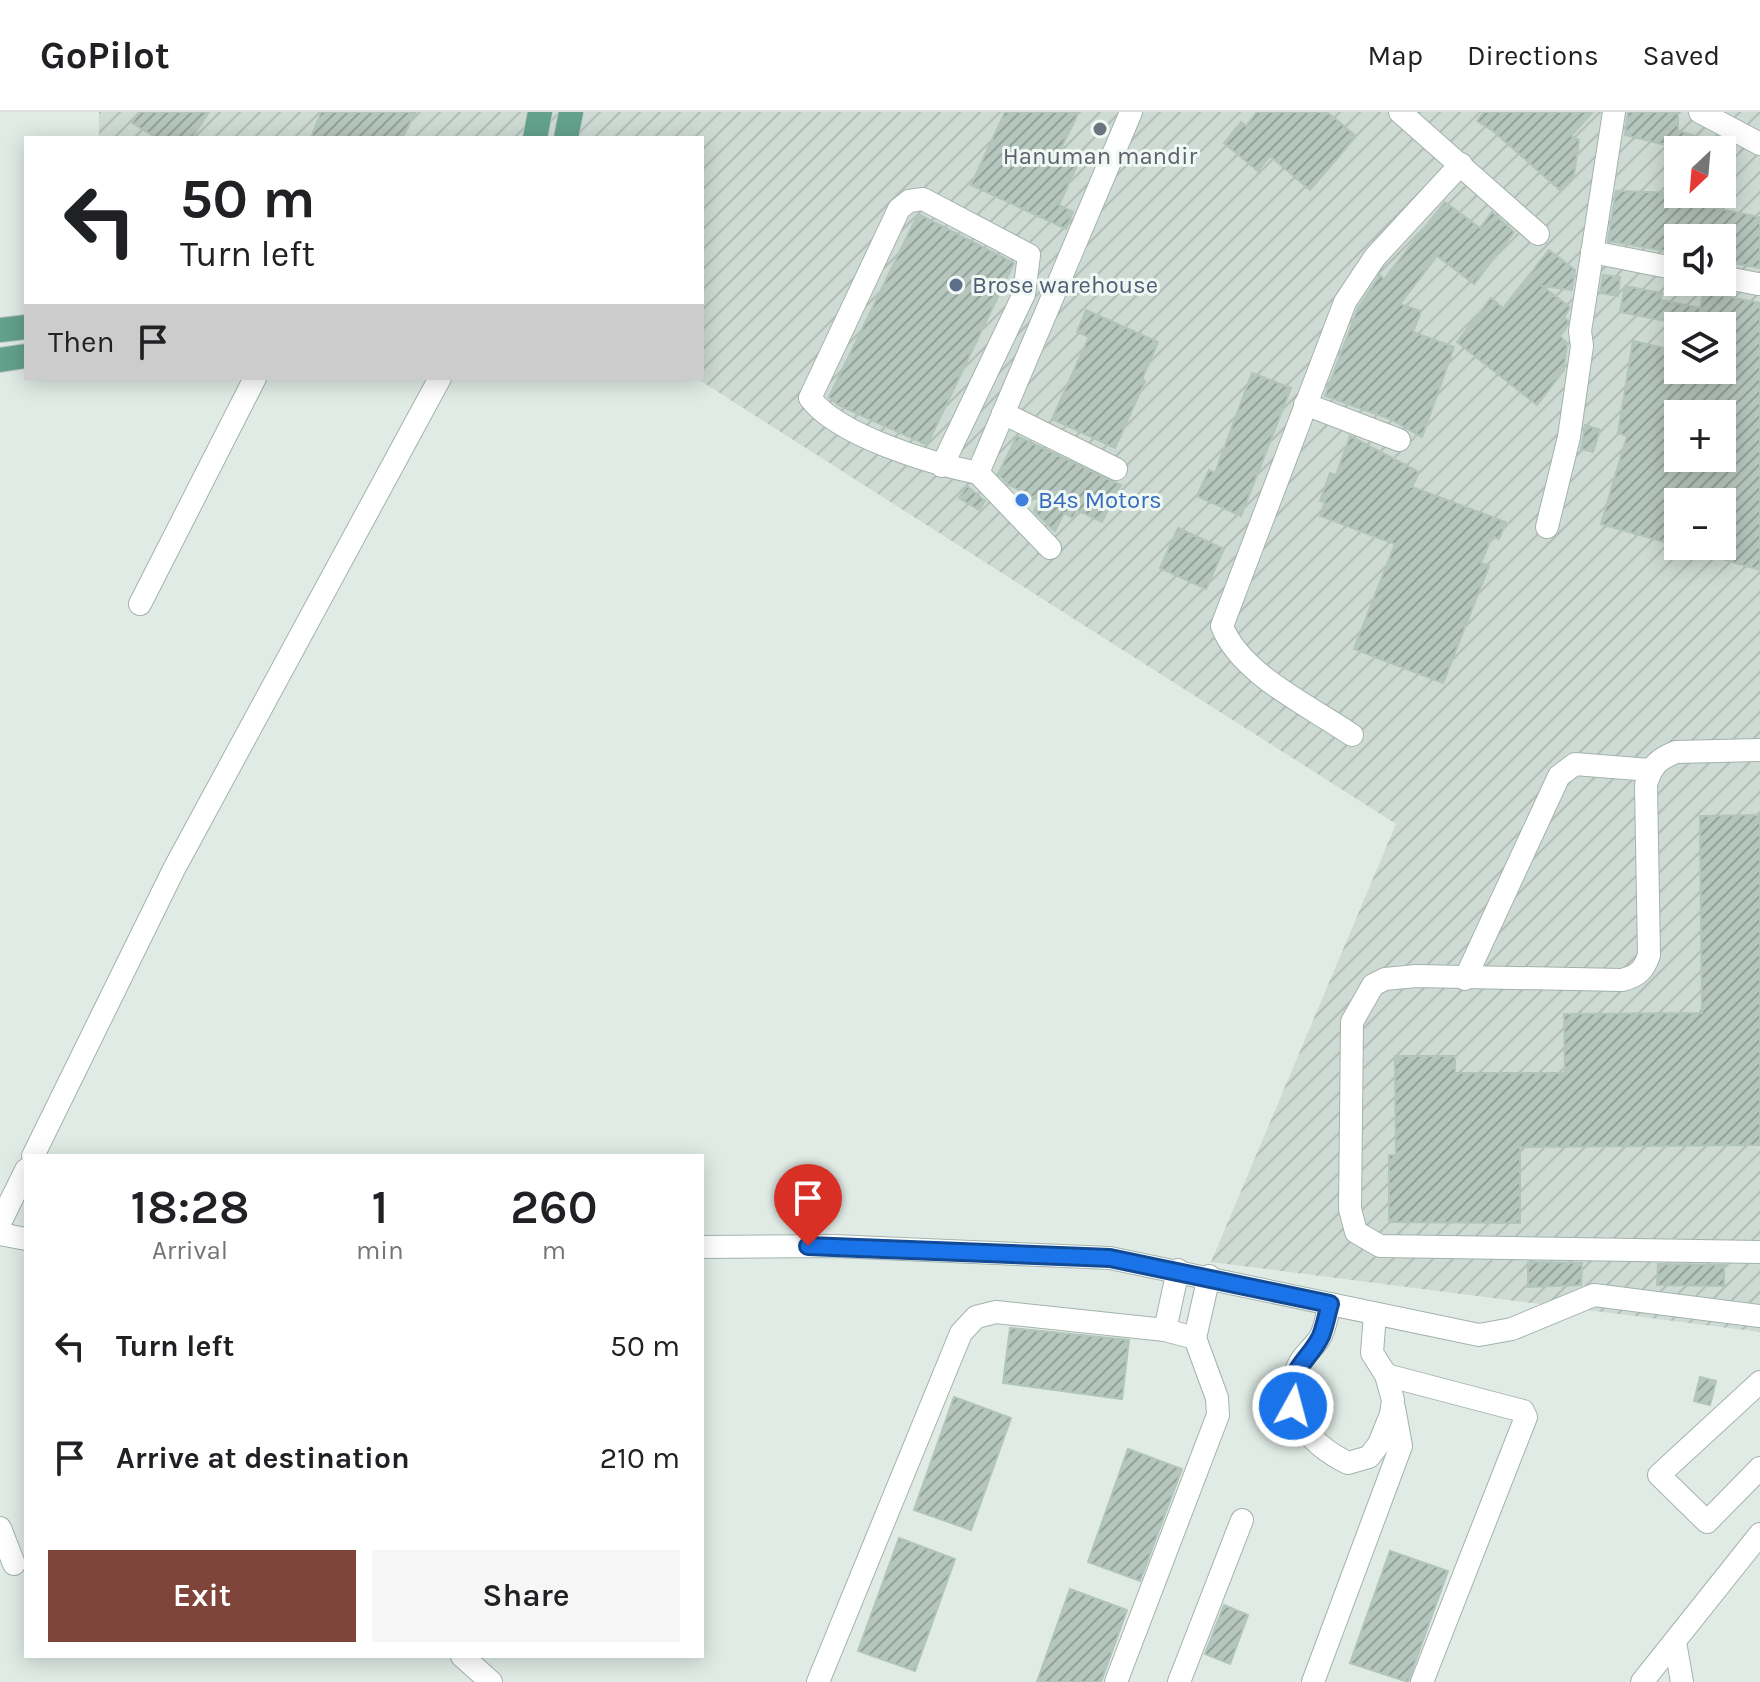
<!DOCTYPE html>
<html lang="en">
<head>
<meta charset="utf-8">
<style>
	body { margin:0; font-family:Karla,sans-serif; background:#f6f6f6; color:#202124; height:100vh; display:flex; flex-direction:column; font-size:30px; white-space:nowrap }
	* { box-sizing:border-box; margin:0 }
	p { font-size:26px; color:#757577 }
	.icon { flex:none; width:44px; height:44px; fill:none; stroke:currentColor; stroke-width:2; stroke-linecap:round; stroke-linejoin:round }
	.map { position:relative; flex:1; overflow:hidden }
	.details { position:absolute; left:24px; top:1042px; width:680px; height:504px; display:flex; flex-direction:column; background:#fff; border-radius:0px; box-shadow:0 4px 20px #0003 }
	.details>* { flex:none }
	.guide { position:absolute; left:24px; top:24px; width:680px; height:244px; border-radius:0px; box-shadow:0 4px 20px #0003; background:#fff; color:#202124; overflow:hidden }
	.needle { width:52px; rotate:206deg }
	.controls { position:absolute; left:1664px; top:24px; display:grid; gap:16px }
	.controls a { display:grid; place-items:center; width:72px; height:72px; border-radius:0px; background:#fff; box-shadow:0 4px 20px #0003; font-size:40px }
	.pin { position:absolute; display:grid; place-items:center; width:68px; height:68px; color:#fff; margin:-82px -34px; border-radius:50% 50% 50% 0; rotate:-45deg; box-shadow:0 0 8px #0007 }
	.pin .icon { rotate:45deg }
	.me { position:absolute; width:88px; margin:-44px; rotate:7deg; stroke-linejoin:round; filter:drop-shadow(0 0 6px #0008) }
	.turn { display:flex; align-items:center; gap:28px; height:168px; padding:0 24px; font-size:36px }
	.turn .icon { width:104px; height:104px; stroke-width:2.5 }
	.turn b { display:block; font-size:56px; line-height:68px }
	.then { display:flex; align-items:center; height:76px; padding:0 24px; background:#0003; gap:16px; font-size:30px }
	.eta { display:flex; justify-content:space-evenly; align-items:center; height:136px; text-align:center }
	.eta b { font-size:48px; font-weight:600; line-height:56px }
	.cta { display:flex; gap:16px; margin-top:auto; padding:16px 24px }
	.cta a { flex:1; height:92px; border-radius:0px; background:#7f443a; color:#fff; font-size:32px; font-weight:600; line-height:92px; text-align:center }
	.cta a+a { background:#f6f6f6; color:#202124 }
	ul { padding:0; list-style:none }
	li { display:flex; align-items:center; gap:24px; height:112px; padding:0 24px }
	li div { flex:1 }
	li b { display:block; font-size:30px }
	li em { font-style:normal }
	header { display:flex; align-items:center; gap:48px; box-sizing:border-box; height:112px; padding:0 40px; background:#fff; border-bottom:2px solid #e0e0e0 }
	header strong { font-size:38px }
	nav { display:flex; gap:44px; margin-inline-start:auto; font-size:28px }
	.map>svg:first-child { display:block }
</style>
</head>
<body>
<header>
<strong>GoPilot</strong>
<nav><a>Map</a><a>Directions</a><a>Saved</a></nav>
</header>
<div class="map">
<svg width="1760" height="1570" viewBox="0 0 1760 1570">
	<defs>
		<pattern id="industrial-furrows" width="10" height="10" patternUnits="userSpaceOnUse" patternTransform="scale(2)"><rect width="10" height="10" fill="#cedbd4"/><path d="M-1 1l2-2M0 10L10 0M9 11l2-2" fill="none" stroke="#b1bdb6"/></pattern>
		<pattern id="building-hatch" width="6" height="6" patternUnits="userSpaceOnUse" patternTransform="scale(2)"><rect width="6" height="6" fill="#b5c6be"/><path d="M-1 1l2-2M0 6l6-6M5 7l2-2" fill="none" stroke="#93a29b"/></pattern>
	</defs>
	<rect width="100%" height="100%" fill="#e0ebe5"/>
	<path fill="url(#industrial-furrows)" fill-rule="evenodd" d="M99,0H1760V1220L1211,1150L1396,712L696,266H702V26H99ZM1678,38H1722V82H1678ZM1678,126H1722V170H1678ZM1678,214H1722V258H1678ZM1678,302H1722V346H1678ZM1678,390H1722V434H1678Z"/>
	<g fill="url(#building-hatch)" stroke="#b2c5bb" stroke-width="2" fill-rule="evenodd">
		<path d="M139,0H209L192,26H157L132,11Z"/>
		<path d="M321,0H416L402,26H311Z"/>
		<path d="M1005,0H1079L1059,40L1079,49L1059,93L1073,100L1066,117L971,73Z"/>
		<path d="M1257,0H1327L1356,24L1310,78L1270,44L1258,59L1224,31L1241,10L1246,14Z"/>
		<path d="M1484,0H1593L1571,24L1579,28L1574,63L1561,79L1493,19L1477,9Z"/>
		<path d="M1628,0H1678V19L1733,34L1732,38H1686L1625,23Z"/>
		<path d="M1616,79L1707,82L1704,94L1760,105V156L1722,149V126H1678V141L1608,129Z"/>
		<path d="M1445,90L1480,116L1492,100L1514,120L1474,172L1437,144L1400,192L1421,199L1413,220L1454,235L1422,325L1390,307L1325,284L1358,196L1380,163L1384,167Z"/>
		<path d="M918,102L1014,151L927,333L838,293L829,285Z"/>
		<path d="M1549,138L1575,158L1572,178L1542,174L1570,195L1564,206L1568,208L1566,216L1560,224L1567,231L1564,258L1537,293L1457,230L1491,186L1503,196Z"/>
		<path d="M1603,163L1620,165L1618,184L1600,181Z"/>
		<path d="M1625,174L1662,181L1661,188L1700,196L1704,180L1760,191V458L1690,438V434H1722V390H1678V434L1601,412L1627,324L1618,321L1633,229L1678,239V258H1722V214H1690L1620,200ZM1678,302H1722V346H1678Z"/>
		<path d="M1086,198L1158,230L1142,267L1145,269L1115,336L1052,307L1089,225L1077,220Z"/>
		<path d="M1252,261L1291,276L1241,404L1197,384L1209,358L1215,361Z"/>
		<path d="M1585,313L1600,318L1593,340L1581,337Z"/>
		<path d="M1017,324L1121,373L1102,410L1077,398L1073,406L1064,401L1055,419L1052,417L1034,399L1039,388L1009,373L998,362Z"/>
		<path d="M1350,324L1419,360L1412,375L1506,410L1499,427L1492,424L1481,451L1489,454L1443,571L1354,537L1395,432L1320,404L1325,390L1320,389L1330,361L1336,363Z"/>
		<path d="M967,374L985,389L979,398L959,386Z"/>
		<path d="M1178,416L1224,437L1206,477L1160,456Z"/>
		<path d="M1760,703V1033L1520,1035V1111L1389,1110V1043H1396L1395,944H1455V961H1565L1564,902L1702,901L1700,704Z"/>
		<path d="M1528,1150L1582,1151L1581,1173L1528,1175Z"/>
		<path d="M1658,1152L1724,1153V1174L1657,1173Z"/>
		<path d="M1010,1216L1129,1228L1122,1287L1003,1271Z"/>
		<path d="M1700,1265L1716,1269L1710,1293L1694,1289Z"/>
		<path d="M954,1285L1011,1306L971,1418L914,1398Z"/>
		<path d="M1128,1337L1182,1357L1140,1469L1088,1450Z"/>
		<path d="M899,1426L955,1447L915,1559L858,1539Z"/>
		<path d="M1390,1439L1448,1459L1408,1570L1350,1551Z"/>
		<path d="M1070,1477L1127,1498L1101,1570H1037Z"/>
		<path d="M1224,1493L1248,1503L1230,1552L1205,1542Z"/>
	</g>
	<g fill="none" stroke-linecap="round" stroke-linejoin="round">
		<g stroke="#a3b3ac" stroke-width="24">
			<g id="minor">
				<path d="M1400,0L1538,122"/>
				<path d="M1700,0L1760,32"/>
				<path d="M1592,140L1678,157"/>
				<path d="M1722,165L1758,172"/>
				<path d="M1305,292L1399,328"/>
				<path d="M1003,301L1116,357"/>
				<path d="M942,354L1024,182L1029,143L923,87L909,89L899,97L810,286C838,324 933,352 978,361"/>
				<path d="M1547,415L1569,325L1582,234L1580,219L1614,0"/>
				<path d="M1050,436L978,361L1131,0"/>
				<path d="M140,492L255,266"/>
				<path d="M1352,623C1310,594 1240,562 1222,514L1345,190L1375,145L1461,52"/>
				<path d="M1760,638L1676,640C1658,647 1651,654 1646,673L1649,843C1644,858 1638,864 1622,868L1416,864L1385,867L1373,873L1352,910L1350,1097L1356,1120L1380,1134L1760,1140"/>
				<path d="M1465,867L1559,664L1575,652L1650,658"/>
				<path d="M33,1044L174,757L440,266"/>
				<path d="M0,1111L26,1058"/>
				<path d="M0,1122L26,1127"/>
				<path d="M702,1135L834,1134L1110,1146L1479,1223L1512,1217L1594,1183L1760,1204"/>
				<path d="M1330,1192C1327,1202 1325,1219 1319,1227C1313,1236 1304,1242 1299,1252C1275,1295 1311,1333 1348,1351L1369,1345L1379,1332L1391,1302L1393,1288L1386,1263L1372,1241L1375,1202"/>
				<path d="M1165,1218L1178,1158"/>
				<path d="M1195,1226L1209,1164"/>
				<path d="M1386,1263L1523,1299L1526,1305L1422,1570"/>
				<path d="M1760,1270L1659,1363L1707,1410L1760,1356"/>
				<path d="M0,1416L14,1452"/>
				<path d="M1675,1530L1682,1570"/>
				<path d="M462,1544L491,1570"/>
				<path d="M818,1570L961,1221L976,1205L996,1200L1165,1218L1195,1226L1217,1286L1218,1303L1116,1570"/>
				<path d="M1179,1570L1242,1408"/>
				<path d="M1313,1570L1401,1334L1394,1296"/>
				<path d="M1642,1570L1760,1422"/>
			</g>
		</g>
		<g stroke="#c1c8c6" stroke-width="26">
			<g id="major">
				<path d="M535,26L540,0"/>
				<path d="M566,26L571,0"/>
				<path d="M0,218L26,215"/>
				<path d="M0,248L26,244"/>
			</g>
		</g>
		<use href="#minor" stroke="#fff" stroke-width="22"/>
		<use href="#major" stroke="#63a18c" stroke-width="24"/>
	</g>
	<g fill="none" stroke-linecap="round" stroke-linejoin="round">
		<g stroke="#114b97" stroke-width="20">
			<path id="route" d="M808,1134L1110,1146L1330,1192C1327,1202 1325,1214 1321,1224C1308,1251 1286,1256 1293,1294"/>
		</g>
		<use href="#route" stroke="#1a73e8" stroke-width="14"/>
	</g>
	<circle fill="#6b7280" stroke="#f0f8f3" stroke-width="3" cx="1100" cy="17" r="8"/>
	<circle fill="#5c6f8a" stroke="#f0f8f3" stroke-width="3" cx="956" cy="173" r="8"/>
	<circle fill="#3f7fe0" stroke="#f0f8f3" stroke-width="3" cx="1022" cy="388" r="8"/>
	<g text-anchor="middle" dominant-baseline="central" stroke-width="6" stroke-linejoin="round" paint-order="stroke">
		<g font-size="24" fill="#5b616d" stroke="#f0f8f3">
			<text x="1100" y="44">Hanuman mandir</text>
		</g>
		<g font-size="24" fill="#4e5e75" stroke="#f0f8f3" text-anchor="start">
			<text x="972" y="173">Brose warehouse</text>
		</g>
		<g font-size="24" fill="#366cbe" stroke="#f0f8f3" text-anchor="start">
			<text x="1038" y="388">B4s Motors</text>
		</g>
	</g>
</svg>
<div class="controls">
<a><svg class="needle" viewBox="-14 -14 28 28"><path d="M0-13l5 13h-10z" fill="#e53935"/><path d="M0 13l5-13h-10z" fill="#757577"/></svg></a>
<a><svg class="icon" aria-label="sound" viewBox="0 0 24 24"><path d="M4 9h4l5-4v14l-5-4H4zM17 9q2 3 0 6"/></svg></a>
<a><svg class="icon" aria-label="layers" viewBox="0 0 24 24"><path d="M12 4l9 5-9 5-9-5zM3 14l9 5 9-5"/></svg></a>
<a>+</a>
<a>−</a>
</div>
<div class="pin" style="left:808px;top:1134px;background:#d93025"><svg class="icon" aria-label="arrive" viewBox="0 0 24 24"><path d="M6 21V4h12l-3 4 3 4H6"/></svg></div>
<svg class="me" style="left:1293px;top:1294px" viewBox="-20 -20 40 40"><circle r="17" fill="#1a73e8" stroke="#fff" stroke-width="3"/><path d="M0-11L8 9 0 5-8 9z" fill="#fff"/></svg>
<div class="guide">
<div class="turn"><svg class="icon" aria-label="left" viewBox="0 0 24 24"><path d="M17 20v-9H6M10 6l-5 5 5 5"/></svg><div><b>50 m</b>Turn left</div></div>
<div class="then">Then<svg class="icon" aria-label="arrive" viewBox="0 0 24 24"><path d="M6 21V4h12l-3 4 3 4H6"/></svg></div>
</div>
<section class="details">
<div class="eta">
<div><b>18:28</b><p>Arrival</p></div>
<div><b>1</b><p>min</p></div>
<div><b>260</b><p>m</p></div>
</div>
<ul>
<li><svg class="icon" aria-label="left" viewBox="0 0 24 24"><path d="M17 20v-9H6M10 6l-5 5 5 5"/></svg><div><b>Turn left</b></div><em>50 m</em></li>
<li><svg class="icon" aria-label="arrive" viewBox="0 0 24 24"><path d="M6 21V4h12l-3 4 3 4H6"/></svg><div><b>Arrive at destination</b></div><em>210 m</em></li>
</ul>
<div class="cta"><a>Exit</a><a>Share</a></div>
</section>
</div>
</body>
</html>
